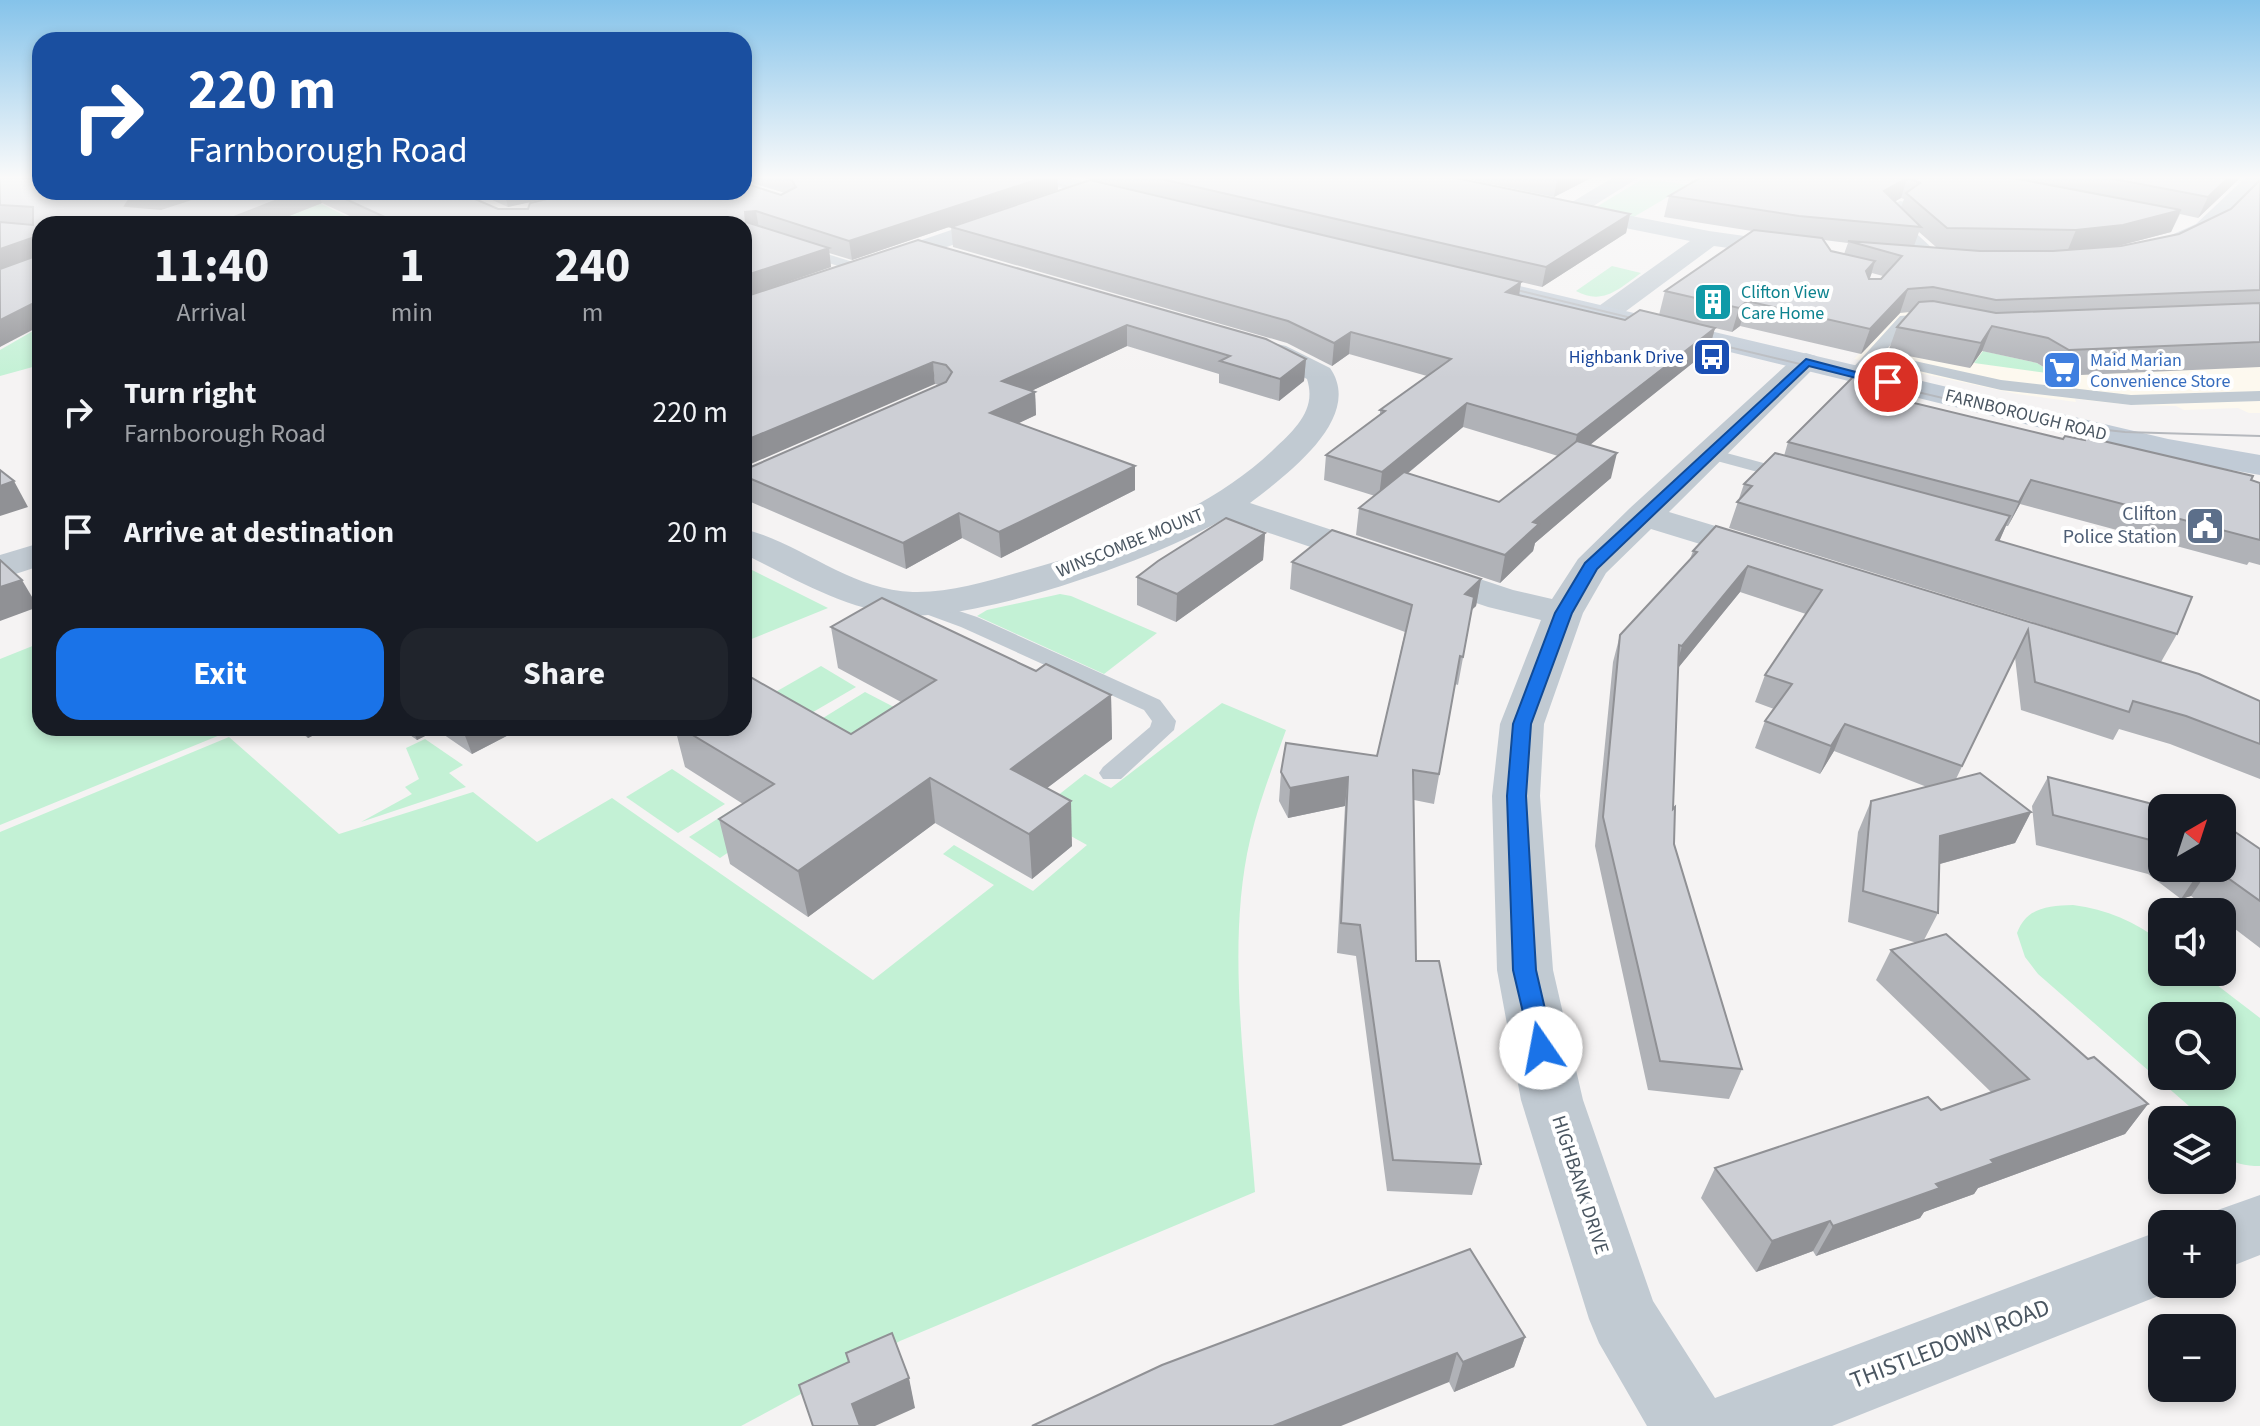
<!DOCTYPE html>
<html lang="en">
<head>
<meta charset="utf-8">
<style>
	body { margin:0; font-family:"Source Sans 3",sans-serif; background:#20242c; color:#f1f3f6; height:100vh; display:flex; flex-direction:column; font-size:30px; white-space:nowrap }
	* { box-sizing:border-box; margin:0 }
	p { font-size:26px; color:#9ea1a6 }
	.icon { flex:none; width:44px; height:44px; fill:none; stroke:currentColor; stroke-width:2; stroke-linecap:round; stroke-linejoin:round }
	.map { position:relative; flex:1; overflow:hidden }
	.sheet { position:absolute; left:32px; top:216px; width:720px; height:520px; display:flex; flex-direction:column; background:#171b24; border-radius:24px; box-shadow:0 4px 12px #0003 }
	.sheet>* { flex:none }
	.top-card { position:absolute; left:32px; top:32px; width:720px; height:168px; border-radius:24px; box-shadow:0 4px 12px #0003; background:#1a4fa0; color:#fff; overflow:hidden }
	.needle { width:52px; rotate:39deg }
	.buttons { position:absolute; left:2148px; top:794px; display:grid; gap:16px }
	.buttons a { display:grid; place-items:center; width:88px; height:88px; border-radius:16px; background:#171b24; box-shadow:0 4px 12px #0003; font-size:40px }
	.pin { position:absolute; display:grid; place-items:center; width:68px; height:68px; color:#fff; margin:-34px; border:4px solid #fff; border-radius:50%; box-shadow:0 2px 8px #0007 }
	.me { position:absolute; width:88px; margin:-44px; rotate:348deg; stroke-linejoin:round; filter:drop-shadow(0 0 6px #0008) }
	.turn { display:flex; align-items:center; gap:28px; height:168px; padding:0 24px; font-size:36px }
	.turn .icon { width:104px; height:104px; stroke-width:2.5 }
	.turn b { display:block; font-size:56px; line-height:68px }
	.eta { display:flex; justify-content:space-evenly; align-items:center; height:136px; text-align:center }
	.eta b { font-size:48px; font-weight:700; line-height:56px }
	.cta { display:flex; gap:16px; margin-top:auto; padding:16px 24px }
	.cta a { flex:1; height:92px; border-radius:24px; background:#1a73e8; color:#fff; font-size:32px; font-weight:700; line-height:92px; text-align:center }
	.cta a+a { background:#20242c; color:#f1f3f6 }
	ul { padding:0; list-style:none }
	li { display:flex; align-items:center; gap:24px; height:120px; padding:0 24px }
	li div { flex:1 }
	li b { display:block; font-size:30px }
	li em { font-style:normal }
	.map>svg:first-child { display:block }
</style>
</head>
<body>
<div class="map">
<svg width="2260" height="1426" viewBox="0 0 2260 1426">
	<rect width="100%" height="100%" fill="#f5f3f3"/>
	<path fill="#fdf9ef" d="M1903,308L2260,313V413H2249L2238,408L2184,410L2176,406L2132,405L2075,399L2076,402L2017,394L1854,359Z"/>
	<g fill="#c3f1d5" fill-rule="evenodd">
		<path d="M1644,178L1688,185L1632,218L1606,213L1598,206Z"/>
		<path d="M320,203L361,224H266Z"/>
		<path d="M1612,266L1641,273C1620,288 1603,306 1576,291Z"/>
		<path d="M40,327V365L0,376V350Z"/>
		<path d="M1983,351L2037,363L2054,374L1974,363Z"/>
		<path d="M744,566L828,608L744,642Z"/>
		<path d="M1060,594L1071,596L1157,633L1104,674L977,616L987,610Z"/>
		<path d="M40,643V728H219L225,733L0,825V659Z"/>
		<path d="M821,666L856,687L808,715L772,694Z"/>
		<path d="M865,692L913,717L863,750L815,723Z"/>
		<path d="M1222,703L1286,730C1273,766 1259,802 1250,840C1225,947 1247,1082 1255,1192L900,1341L741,1426H0V832L229,737L339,834L473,792L537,842L612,798L873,980L994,885L943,854L954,845L1033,891L1087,845L1033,815L1085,774L1111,788Z"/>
		<path d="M425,739L463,765L449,773L466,787L361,822L412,794L405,787L419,779L406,748Z"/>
		<path d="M672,769L725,804L678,833L626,797Z"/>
		<path d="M733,809L740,813L742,843L720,858L689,837Z"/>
		<path d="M2073,905C2107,909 2135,922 2162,942V972H2200L2260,1018V1166C2245,1166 2234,1164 2222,1154V1141L2226,1139L2222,1135V1120H2205L2038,974L2025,957L2017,933C2027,907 2048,906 2073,905ZM2162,1016H2222V1076H2162Z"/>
	</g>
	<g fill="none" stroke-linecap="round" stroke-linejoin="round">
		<g fill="#c1cad2" fill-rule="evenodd">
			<path d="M1900,201L1910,203L1894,213L1944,259V265H1934L1880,212Z"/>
			<path d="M798,245L866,266L868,269L861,273L793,252V246Z"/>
			<path d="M1925,314L1932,318L1930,321L1909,323L1883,354L2001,380L2131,395L2260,391V401L2131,405L2001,390L1876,361L1862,377H1850V371L1900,316Z"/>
			<path d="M1708,448L1797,472L1800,476L1791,481L1702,457L1699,453Z"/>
			<path d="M920,598L977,617L1160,700L1176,721L1174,730L1121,779H1103L1099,773L1103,767L1150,727L1152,721L1144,710L961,627L912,609L909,604L912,599Z"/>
		</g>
		<g fill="#c1cad2" fill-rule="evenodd">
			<path d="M1612,178H1638L1590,208L1709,231L1794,243L1802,245L1806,250L1802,255L1794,257L1714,246L1614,320H1596L1592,314L1596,308L1690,241L1570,217L1559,210Z"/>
			<path d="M2245,178H2260V186C2237,209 2195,259 2160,250L2156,245L2160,240L2196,224Z"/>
			<path d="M1010,210L1021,217L1018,222L884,269H866L863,264L866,259Z"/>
			<path d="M1252,338L1286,346L1330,368C1365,418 1285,476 1250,503L1513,590L1552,599L1578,559L1630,508L1796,356L1806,353L1816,356L1820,362L1669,512L1775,544L1780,552L1775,560L1762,563L1651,529L1606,573L1583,613L1544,724L1540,796L1553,970L1583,1100L1653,1301L1715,1398L2162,1230V1284L2186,1285L1832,1426H1647L1599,1343L1589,1319L1521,1100L1497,970L1492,796L1500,724L1541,620L1488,607L1225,518C1159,558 978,622 902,615C844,609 795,579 744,554V529C803,544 849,590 913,592C949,593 985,582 1020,572C1110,547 1204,515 1273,450C1295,429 1317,410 1307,379L1266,358L1242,352L1238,346L1242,340Z"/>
			<path d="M40,543V566L0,579V555Z"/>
			<path d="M2260,1195V1255L2222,1270V1224H2195L2198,1217Z"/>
		</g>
		<g fill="#c1cbd6" fill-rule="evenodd">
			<path d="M1034,178H1070L1141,195L1144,200L1133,206L1037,182Z"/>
			<path d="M1460,272L2168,439L2260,455V475L2168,459L1451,284L1448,279L1451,274Z"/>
		</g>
		<g stroke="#b5b8bd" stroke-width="2">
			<path d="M1034,178L1092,193"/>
			<path d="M1500,286L1652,323"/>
			<path d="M1691,338L2052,424L2125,432L2260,436"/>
		</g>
	</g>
	<g fill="#b0b2b7" fill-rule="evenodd">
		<path d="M0,178L213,192H459L498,209H528L781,195L785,193L745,181L744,183V178H1057L1058,190L852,260L829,253L831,267L744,297V224H367L322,203L269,224H40L0,347Z"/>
		<path d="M1085,178H1456L1630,214L1626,233L1542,287Z"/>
		<path d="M1462,178H1591L1554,197Z"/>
		<path d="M1700,178H2240L2198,218L2180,214L2171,232L2118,246L2179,234L2231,209L2260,180V367L2058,376L2037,363L1982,351L1970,368L1888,352L1897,327L1910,312L1900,313L1861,354L1740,326L1732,332L1715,328L1709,350L1590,445L1611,478L1535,543L1533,551L1500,583L1356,535L1359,508L1375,496L1324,480L1326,455L1380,415V410L1427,376L1349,354L1332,366L1287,343L953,247L951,227L1521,282L1519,295L1625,320L1659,315L1665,291L1752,231L1664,217L1669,196ZM1901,198L1904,199L1901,207L1895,201ZM1919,232L1936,247L1914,246ZM1824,240L1848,243L1844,254L1831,251ZM1872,273L1883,276L1881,279H1869ZM1463,427L1558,456L1499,502L1407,474Z"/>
		<path d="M474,192H575L508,207Z"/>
		<path d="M918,240L1306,359L1304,381L1279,401L1219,383V374L1127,346L1031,391L1035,392L1036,415L1018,423L1135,466V490L1001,558L962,538L906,569L744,499V470L939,385L935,384Z"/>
		<path d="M1900,397L1898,399L2063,439L2260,483V565L2249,562L2247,565L2020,504L2008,526H2006L1999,541L2177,634L2161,662L1729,528L1744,484L1784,456L1788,442Z"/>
		<path d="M1716,526L2260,701V779L2170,744L2119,729L2113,740L2021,710L2015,657L1956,779L2031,812L2015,843L1940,864L1938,913L1924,940L2088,1059L2148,1104L2125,1134L1978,1188L1974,1194L1924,1212L1920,1218L1816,1256L1813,1251L1756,1272L1701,1198L1715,1168L1941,1110L1991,1092L1876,980L1891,950L1917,943L1848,922L1858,832L1871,801L1927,787L1834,751L1820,774L1755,748L1765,721L1774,709L1755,702L1765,675L1806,614L1740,592L1678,668L1673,809L1674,844L1742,1069L1729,1099L1648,1090L1595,846L1613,662L1620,635L1690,559L1693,551Z"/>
		<path d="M1265,533L1263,560L1176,622L1137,605V577Z"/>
		<path d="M1292,562L1481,579L1476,606L1472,609L1458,685L1455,684L1434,804L1414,800L1416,961L1481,1164L1472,1195L1387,1191L1356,956L1337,953L1345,806L1288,818L1279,801L1281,772L1377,756L1405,632L1290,589Z"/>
		<path d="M831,627L1036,671L1111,695L1112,739L1047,788L1072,846L1032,879L935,823L808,917L730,864L719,819L743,804L685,767L675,728H744L851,734L901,702L838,668Z"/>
		<path d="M295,728H328L308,738Z"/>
		<path d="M400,728H522L472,754L437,730L417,740Z"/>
		<path d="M2048,777L2162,808V868H2222L2260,849V948L2222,919V912H2212L2191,896L2181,899L2148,874L2036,845L2032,806Z"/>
		<path d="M1525,1337L1514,1367L1454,1392L1449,1382L1032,1426Z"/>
	</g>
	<g fill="#909195">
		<path d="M1042,178H1057L1058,190L852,260L849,241Z"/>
		<path d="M1561,178H1591L1554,197L1557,180Z"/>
		<path d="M1907,178L1901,198L1877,212L1884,191Z"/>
		<path d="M2228,178H2240L2198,218L2208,197Z"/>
		<path d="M151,192H212L138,216L125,206L130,198Z"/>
		<path d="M298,192H318L322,203L269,224H216Z"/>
		<path d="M504,192H575L508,207Z"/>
		<path d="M2181,210L2171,232L2114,247L2067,252L2076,230Z"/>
		<path d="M756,211L759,229L749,241L745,212Z"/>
		<path d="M1630,214L1626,233L1542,287L1546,267Z"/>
		<path d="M32,238L40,257L0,271V249Z"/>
		<path d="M829,248L831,267L744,297V276Z"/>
		<path d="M1875,261L1868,285L1866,271Z"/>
		<path d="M1521,282L1518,303L1506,292Z"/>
		<path d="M1908,289L1900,313L1861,354L1870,329Z"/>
		<path d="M40,300V326L0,347V320Z"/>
		<path d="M1747,301L1740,326L1732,332L1739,308Z"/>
		<path d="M1127,325V346L1004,404L1002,381Z"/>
		<path d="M1992,326L1982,351L1970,368L1981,343Z"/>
		<path d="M1715,328L1709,350L1571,460L1577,435Z"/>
		<path d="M1351,332L1349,354L1332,366L1334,343Z"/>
		<path d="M1306,359L1304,381L1279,401L1280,379Z"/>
		<path d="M933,362L935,384L744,467V441Z"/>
		<path d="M1908,375L1900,397L1881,419L1889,397Z"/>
		<path d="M1035,392L1036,415L992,436L990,413Z"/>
		<path d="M1467,403L1463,427L1379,497L1382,472Z"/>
		<path d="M1617,453L1611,478L1535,543L1533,551L1500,583L1505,555L1533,522Z"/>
		<path d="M1135,466V490L1001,558L999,532Z"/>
		<path d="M2031,480L2020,504L2008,526L2019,502Z"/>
		<path d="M14,481L28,507L0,516V486Z"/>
		<path d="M959,513L962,538L906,569L903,543Z"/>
		<path d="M2010,516L1999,542L1996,540Z"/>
		<path d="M1265,533L1263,560L1176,622L1177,594Z"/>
		<path d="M1748,566L1740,592L1674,673L1682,646Z"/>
		<path d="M1481,579L1476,606L1460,621L1465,594Z"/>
		<path d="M22,580L38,607L0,621V587Z"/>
		<path d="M1111,695L1112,739L1014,813L1011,769Z"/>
		<path d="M1845,724L1834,751L1820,774L1831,746Z"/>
		<path d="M303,728H328L308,738Z"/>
		<path d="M412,728H437V730L417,740Z"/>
		<path d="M462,728H522L472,754Z"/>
		<path d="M1348,777L1345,806L1288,818L1290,788Z"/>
		<path d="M930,778L935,823L808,917L798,871Z"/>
		<path d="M1071,801L1072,846L1032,879L1029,834Z"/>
		<path d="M2031,812L2015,843L1925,868L1940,836Z"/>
		<path d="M2210,868L2191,896L2181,899L2201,869Z"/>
		<path d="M2148,1104L2125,1134L1978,1188L1974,1194L1924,1212L1920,1218L1816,1256L1833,1226L1991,1160Z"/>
		<path d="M1830,1221L1813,1251L1756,1272L1772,1241Z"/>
		<path d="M1525,1337L1514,1367L1454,1392L1463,1362Z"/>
		<path d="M1457,1353L1449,1382L1341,1426H1273Z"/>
		<path d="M909,1378L915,1408L875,1426H858L852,1404Z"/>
	</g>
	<g fill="#cdcfd5" stroke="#909195" stroke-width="2">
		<path d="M0,178H40V192H151L130,198L125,206L161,209L213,192H298L216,224H40V300L0,320V269L33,257L32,238L0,249V222L33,225V207L0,205Z"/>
		<path d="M789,178H1042L849,241L756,211L745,212L746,222L829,248L744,276V224H400L330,192H459L498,209H528L530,203L576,192H744V183L781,195L796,187L791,179Z"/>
		<path d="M1157,178H1456L1630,214L1546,267Z"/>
		<path d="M1700,178H1907L1884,191L1921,227L1799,216L1669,196Z"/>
		<path d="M1909,178H2013L2181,210L2123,225L2076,230L1947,228L1906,193L1920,183Z"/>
		<path d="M2109,178H2228L2208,197Z"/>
		<path d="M1090,180L1521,282L1506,292L1625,320L1640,310L1715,328L1577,435L1467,403L1382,472L1326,455L1385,411L1380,410L1451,359L1351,332L1334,343L1288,321L951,227Z"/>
		<path d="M2260,180V290L1996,300L1933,287L1908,289L1870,329L1747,301L1739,308L1665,291L1754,230L1822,238L1831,251L1875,261L1866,271L1869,279H1881L1902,256L1848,241L1980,251H2053L2121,246L2179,234L2231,209Z"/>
		<path d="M918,240L1266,339L1306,359L1280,379L1220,361L1230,356L1127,325L1002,381L1035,392L990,413L1135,466L999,532L959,513L903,543L744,476V470L946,382L952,372L946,365L933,362L744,441V297Z"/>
		<path d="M1933,301L1996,313L2260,303V342L2069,350L2048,338L1992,326L1981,343L1897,327L1919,302Z"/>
		<path d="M1865,365L1908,375L1889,397L2063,439L2065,436L2085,440L2086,437L2253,476L2251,480L2260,483V540L2031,480L2019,502L1788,442Z"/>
		<path d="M1577,441L1617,453L1533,522L1539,524L1505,555L1359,508L1404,472L1499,502Z"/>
		<path d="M1775,453L2010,516L1996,540L2192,597L2177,634L1737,502L1752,486L1744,484Z"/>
		<path d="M0,470L14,481L0,486Z"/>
		<path d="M1226,518L1265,533L1177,594L1137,577L1158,561Z"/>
		<path d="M1716,526L2199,674L2260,701V744L2186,716L2133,701L2129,712L2035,682L2028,630L1962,766L1845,724L1831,746L1765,721L1792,684L1765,675L1822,590L1748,566L1682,646L1679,645L1673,809L1675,807L1674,844L1742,1069L1660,1061L1603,817L1620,635L1697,552L1693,551Z"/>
		<path d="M1332,530L1481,579L1465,594L1474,597L1463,657L1460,656L1439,774L1413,770L1416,961H1439L1481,1164L1393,1160L1360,925L1341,923L1348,777L1290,788L1281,772L1286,743L1377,756L1412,605L1292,562Z"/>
		<path d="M0,560L22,580L0,587Z"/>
		<path d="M882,598L1036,671L1046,664L1111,695L1011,769L1071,801L1029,834L930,778L798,871L719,819L774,784L681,728H744V683L752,678L851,734L936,680L831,627Z"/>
		<path d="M1980,773L2031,812L1940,836L1938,913L1863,891L1871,801Z"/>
		<path d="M2048,777L2168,808H2162V843L2053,815Z"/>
		<path d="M2222,823L2260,849V901L2214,868H2222Z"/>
		<path d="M1946,934L2088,1059L2094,1057L2148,1104L1991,1160L1994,1163L1936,1184L1940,1188L1833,1226L1830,1221L1772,1241L1715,1168L1928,1097L1941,1110L2029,1079L1891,950Z"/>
		<path d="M1470,1249L1525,1337L1463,1362L1457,1353L1273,1426H1032L1162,1365Z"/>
		<path d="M892,1333L909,1378L852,1404L860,1426H813L799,1385L849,1362L846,1353Z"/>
	</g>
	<linearGradient id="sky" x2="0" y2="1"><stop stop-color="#85c3ea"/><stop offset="0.47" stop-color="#fafafa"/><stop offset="1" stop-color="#fafafa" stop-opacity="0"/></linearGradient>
	<rect width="2260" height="378" fill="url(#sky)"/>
	<path fill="#1a73e8" stroke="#114b97" stroke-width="2" d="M1806,359L1894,382L1888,386L1809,366L1597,569L1572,613L1531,724L1526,796L1536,970L1554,1048L1550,1055L1541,1058L1533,1055L1513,970L1507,796L1513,724L1555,613L1585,563Z"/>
	<defs>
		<g id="building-square" transform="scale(2)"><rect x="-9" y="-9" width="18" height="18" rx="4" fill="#0f9aa8" stroke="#fff"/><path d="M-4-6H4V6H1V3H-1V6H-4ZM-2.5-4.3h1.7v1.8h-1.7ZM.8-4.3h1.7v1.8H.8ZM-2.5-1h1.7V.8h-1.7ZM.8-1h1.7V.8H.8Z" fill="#fff"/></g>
		<g id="bus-square" transform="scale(2)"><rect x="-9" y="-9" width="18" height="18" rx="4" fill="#1a4fb4" stroke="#fff"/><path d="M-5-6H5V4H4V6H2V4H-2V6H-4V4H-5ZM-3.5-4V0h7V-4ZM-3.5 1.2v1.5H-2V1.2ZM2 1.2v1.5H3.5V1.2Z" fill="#fff"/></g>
		<g id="supermarket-square" transform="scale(2)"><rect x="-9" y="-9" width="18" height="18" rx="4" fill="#3f7fe0" stroke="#fff"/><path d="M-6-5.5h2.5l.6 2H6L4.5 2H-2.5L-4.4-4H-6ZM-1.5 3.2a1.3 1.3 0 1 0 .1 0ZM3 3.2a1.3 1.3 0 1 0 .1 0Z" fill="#fff"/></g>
		<g id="civic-square" transform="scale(2)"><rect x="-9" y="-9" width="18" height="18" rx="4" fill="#5c6f8a" stroke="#fff"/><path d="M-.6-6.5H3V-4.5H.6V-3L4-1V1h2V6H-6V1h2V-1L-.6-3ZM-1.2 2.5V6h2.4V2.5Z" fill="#fff"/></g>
	</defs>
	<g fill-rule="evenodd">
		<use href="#building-square" x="1713" y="302"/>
		<use href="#bus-square" x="1712" y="357"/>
		<use href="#supermarket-square" x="2062" y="370"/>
		<use href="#civic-square" x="2205" y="526"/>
	</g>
	<g text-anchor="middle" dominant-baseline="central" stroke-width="8" stroke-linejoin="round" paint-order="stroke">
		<g font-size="18" fill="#0d838f" stroke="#fff" text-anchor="start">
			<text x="1741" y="292">Clifton View<tspan x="1741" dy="21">Care Home</tspan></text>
		</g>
		<g font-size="18" fill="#164399" stroke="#fff" text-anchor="end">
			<text x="1684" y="357">Highbank Drive</text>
		</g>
		<g font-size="18" fill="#366cbe" stroke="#fff" text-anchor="start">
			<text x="2090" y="360">Maid Marian<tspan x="2090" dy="21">Convenience Store</tspan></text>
		</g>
		<g font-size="18" fill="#4a5661" stroke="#fff">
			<text transform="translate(2026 415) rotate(14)">FARNBOROUGH ROAD</text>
			<text transform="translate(1130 543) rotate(-22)">WINSCOMBE MOUNT</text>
		</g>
		<g font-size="20" fill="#4e5e75" stroke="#fff" text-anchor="end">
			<text x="2177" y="514">Clifton<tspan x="2177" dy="23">Police Station</tspan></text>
		</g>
		<g font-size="20" fill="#4a5661" stroke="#fff">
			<text transform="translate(1580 1185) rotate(72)">HIGHBANK DRIVE</text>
		</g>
		<g font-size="24" fill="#4a5661" stroke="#fff">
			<text transform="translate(1950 1344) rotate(-21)">THISTLEDOWN ROAD</text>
		</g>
	</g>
</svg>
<div class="buttons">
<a><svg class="needle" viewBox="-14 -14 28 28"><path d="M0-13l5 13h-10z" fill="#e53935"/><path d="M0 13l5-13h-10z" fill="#9ea1a6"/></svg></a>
<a><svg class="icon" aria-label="sound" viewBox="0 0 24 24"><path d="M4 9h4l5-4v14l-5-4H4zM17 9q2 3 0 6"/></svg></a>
<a><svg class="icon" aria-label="search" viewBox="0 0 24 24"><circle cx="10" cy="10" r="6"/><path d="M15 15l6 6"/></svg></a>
<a><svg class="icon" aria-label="layers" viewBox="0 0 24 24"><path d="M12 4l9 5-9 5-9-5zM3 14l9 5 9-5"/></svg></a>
<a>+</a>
<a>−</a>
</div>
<div class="pin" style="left:1888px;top:382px;background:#d93025"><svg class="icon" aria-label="arrive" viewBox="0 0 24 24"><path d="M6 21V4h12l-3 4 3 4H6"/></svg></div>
<svg class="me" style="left:1541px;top:1048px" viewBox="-20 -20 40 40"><circle r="19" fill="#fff"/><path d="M0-13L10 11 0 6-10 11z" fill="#1a73e8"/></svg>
<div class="top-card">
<div class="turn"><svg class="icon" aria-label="right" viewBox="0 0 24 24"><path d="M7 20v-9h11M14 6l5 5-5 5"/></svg><div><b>220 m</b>Farnborough Road</div></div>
</div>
<section class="sheet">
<div class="eta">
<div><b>11:40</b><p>Arrival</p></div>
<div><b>1</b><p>min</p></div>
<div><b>240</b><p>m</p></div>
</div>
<ul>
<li><svg class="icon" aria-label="right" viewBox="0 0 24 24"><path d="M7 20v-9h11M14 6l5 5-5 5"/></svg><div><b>Turn right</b><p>Farnborough Road</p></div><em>220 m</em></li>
<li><svg class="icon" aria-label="arrive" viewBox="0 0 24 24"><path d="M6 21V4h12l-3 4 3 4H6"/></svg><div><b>Arrive at destination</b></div><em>20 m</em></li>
</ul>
<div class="cta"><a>Exit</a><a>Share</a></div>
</section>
</div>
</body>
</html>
